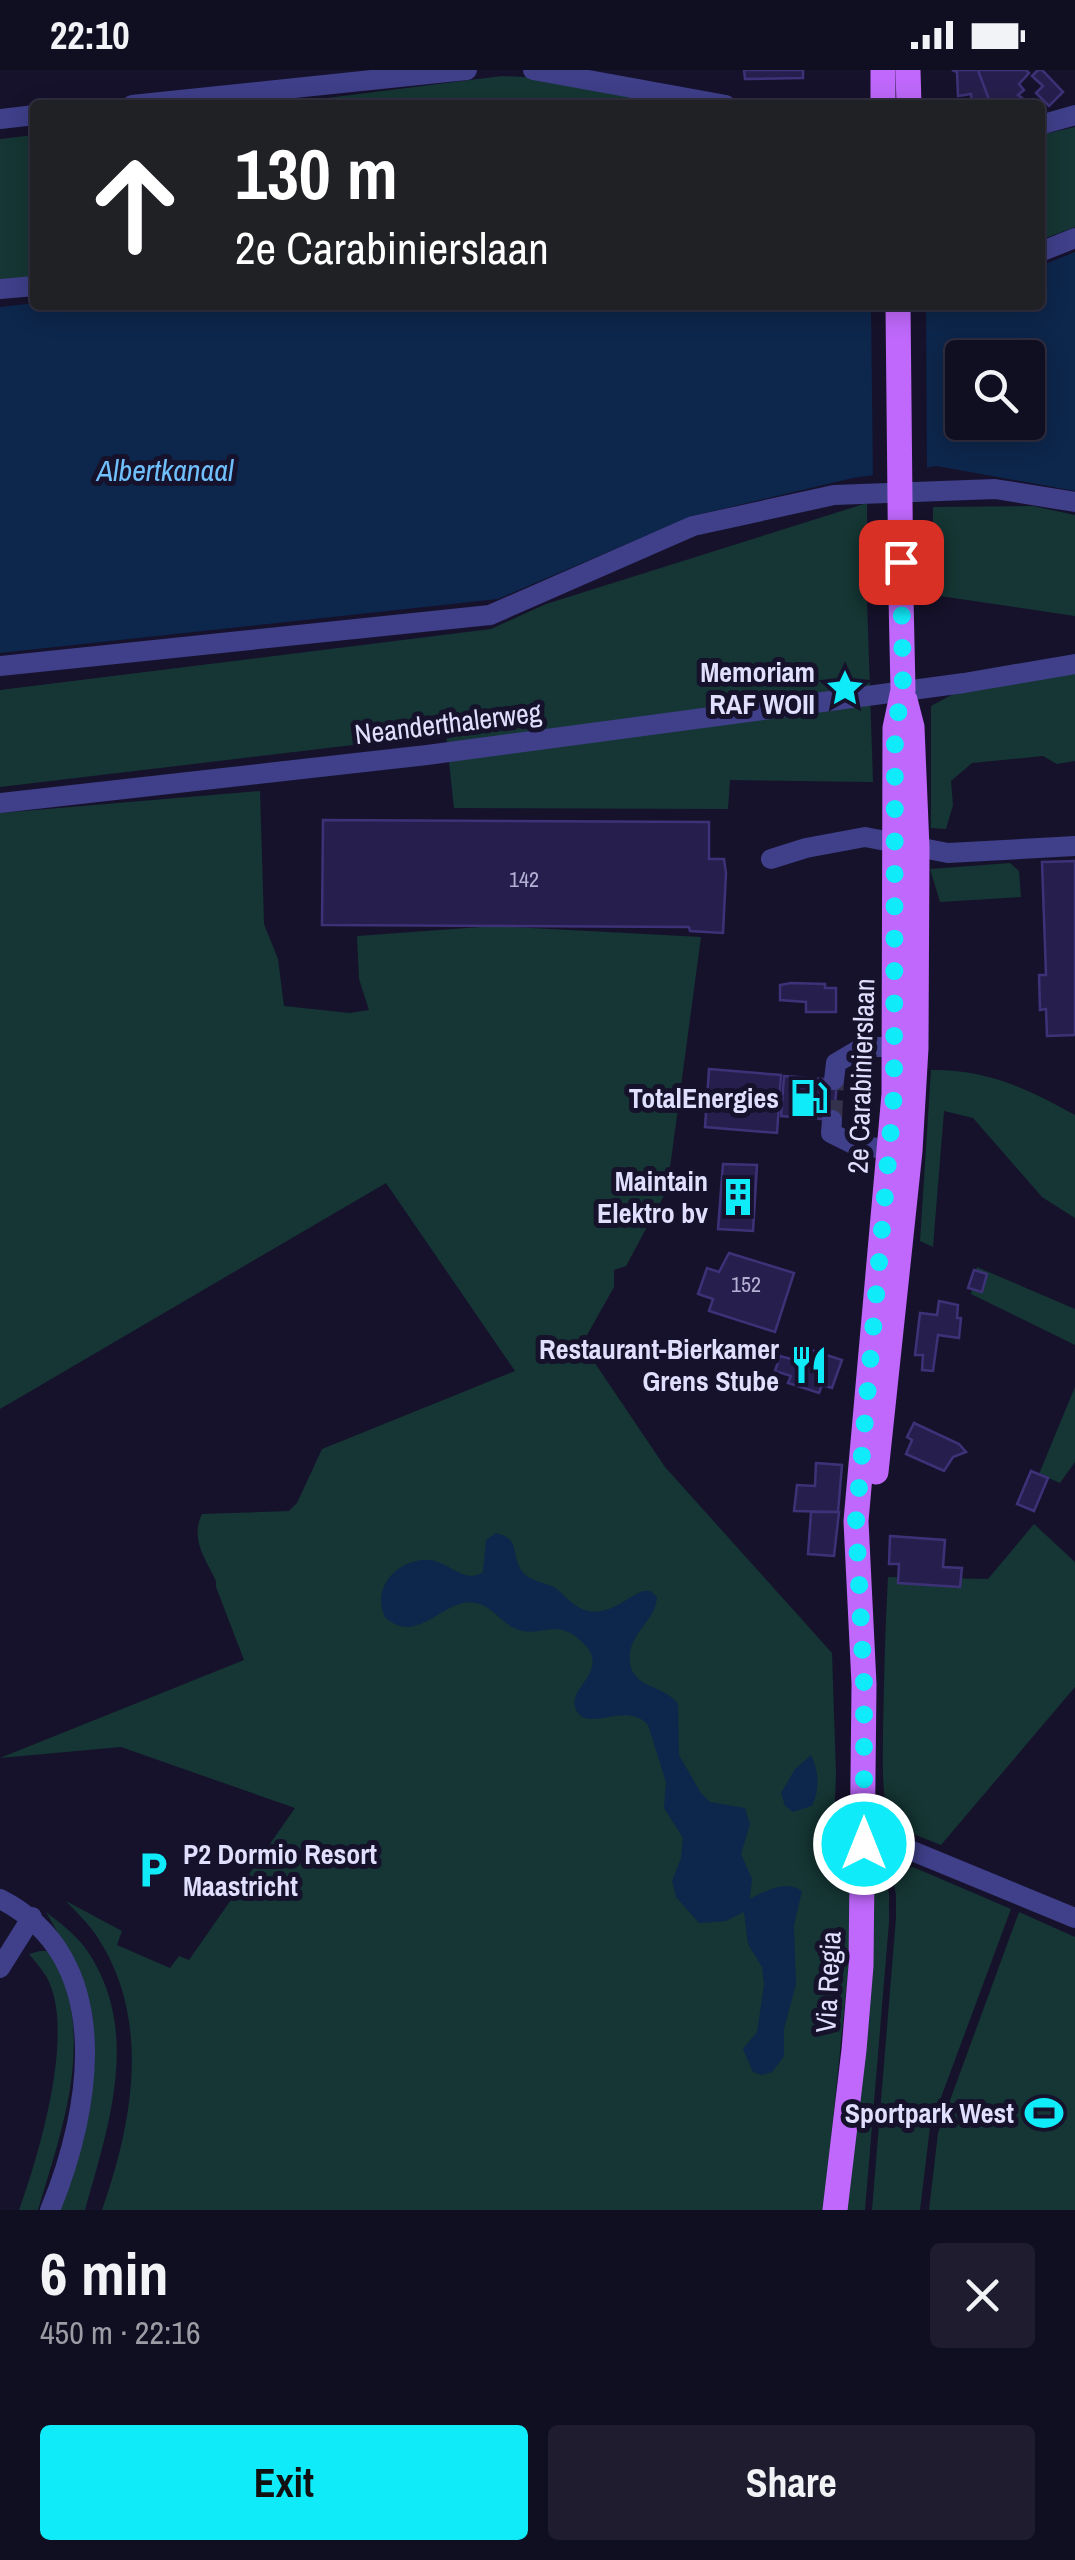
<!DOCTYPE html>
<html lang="en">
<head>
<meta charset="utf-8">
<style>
	body { margin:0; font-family:"Archivo Narrow",sans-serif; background:#1e1c2e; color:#f1f3f6; height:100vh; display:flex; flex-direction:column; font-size:38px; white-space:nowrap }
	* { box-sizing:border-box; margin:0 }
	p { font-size:32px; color:#9c9ca5 }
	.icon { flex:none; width:55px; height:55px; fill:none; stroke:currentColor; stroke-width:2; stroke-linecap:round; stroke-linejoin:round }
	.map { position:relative; height:2140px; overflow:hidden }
	.sheet { display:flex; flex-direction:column; background:#100e21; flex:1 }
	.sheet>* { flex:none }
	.top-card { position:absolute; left:30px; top:30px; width:1015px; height:210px; border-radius:10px; box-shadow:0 5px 25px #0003,0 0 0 2px #302e3f; background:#202124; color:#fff; overflow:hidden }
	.fabs { position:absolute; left:945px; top:270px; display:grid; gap:20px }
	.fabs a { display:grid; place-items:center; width:100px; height:100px; border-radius:10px; background:#100e21; box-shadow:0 5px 25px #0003,0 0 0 2px #302e3f; font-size:50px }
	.pin { position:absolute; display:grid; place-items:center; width:85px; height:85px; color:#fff; margin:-42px; border-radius:20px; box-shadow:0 5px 15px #0006 }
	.me { position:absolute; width:110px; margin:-55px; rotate:0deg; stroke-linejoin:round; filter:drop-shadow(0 0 8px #0008) }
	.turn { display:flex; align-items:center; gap:35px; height:210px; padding:0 40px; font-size:45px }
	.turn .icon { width:130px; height:130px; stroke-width:2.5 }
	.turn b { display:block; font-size:70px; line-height:85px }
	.round { display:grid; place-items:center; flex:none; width:105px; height:105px; border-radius:10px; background:#1e1c2e }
	.summary { display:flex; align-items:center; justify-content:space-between; height:170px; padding:0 40px }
	h1 { font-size:60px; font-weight:700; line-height:75px }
	.action { display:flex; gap:20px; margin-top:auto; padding:20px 40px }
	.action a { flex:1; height:115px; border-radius:10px; background:#10ebf9; color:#111; font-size:40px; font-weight:700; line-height:115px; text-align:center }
	.action a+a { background:#1e1c2e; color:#f1f3f6 }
	.status { display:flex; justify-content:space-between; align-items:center; height:70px; padding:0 50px; background:#100e21; direction:ltr }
	.status svg { height:28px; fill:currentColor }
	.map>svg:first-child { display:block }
</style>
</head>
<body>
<div class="status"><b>22:10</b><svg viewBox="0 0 49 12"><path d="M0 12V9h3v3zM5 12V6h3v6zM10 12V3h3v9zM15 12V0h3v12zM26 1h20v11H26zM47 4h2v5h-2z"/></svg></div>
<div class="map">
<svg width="1075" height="2140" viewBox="0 0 1075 2140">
	<rect width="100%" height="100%" fill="#16122c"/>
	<g fill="#153634">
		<path d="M502,6L565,9L705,35H271Z"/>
		<path d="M1075,57V157L1040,170V65Z"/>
		<path d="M35,65V210L0,214V69Z"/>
		<path d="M867,433V530L873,712L730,710L728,739L454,738L446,664L0,717V620L491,559L546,534Z"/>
		<path d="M1033,436L1075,445V546L933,525V437Z"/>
		<path d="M1075,602V691L1057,694L1043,686L972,693L951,711L953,735L946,759L931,758V636L957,622Z"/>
		<path d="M260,721L264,854L278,889L284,936L350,943L369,940L359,909L357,866L495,856L701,867L667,1120L626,1196L614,1200V1217L582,1274L665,1397L832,1583L836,1704L832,1803L858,1802L824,2140H102C133,2052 152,1948 96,1865C88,1853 76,1842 66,1831L122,1861L117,1875L170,1898L179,1886L189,1890L295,1738L121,1677L0,1688L244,1590L216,1517V1511C205,1488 190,1469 202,1444L289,1441L297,1433L322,1379L515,1301L386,1113L0,1339V743Z"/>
		<path d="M1010,793L1019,801L1021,827L940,832L930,799Z"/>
		<path d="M931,1000C986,999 1029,1019 1075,1045V1148L1042,1127L973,1048L944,1041L933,1177L920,1171Z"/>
		<path d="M977,1197L1075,1239V1275L971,1224Z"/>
		<path d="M1075,1317V1392L1060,1413L1039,1404Z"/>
		<path d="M1034,1454L1075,1492V1617L941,1775L890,1755C881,1724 883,1693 883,1662C884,1610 885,1559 888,1507L988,1509Z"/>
		<path d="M913,1797L1011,1839L930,2057L920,2140H872L896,1848V1825L891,1802Z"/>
		<path d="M883,1800L889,1823V1852L865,2140H844L873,1815Z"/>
		<path d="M46,1842C60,1853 75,1864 86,1879C142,1959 109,2055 85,2140H60L84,2046L74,1891Z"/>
		<path d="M1019,1842L1075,1867V2140H929L938,2063Z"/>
		<path d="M40,1881H52C96,1967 64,2053 38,2140H19C39,2085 72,1972 51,1917C47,1904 37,1894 29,1884Z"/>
	</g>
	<g fill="#0d264b" fill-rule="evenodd">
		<path d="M1075,182V421L937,396L853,408L692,446L498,529L0,583V237L35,233L1040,235V196ZM962,288H1028V352H962Z"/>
		<path d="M496,1463C520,1469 511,1480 520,1498C525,1510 543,1512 554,1517C563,1523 569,1532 578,1537C604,1551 622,1530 643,1521H650L657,1527C656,1552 626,1564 630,1593C634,1619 665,1615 678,1634L679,1685L701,1723L710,1732L745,1738L750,1754L741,1784L752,1809L750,1829C765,1821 786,1809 802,1821L794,1855L796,1914L784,1959V1986L772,2002L762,2005L753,2002L743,1979L757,1962L764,1915L762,1897L748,1874L744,1842L726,1851L699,1853L676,1827L672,1811L681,1788L683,1768L664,1738L666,1712L648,1655C627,1631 591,1661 578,1643C561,1620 611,1603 585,1575C555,1543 542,1571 514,1558C501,1552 492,1536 476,1533C446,1525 417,1578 385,1547C372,1519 394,1493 423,1490C446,1487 463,1516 483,1502L486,1470Z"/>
		<path d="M811,1685C819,1702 820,1719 812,1736L793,1742L785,1736L781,1723L795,1699Z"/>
	</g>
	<path fill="#16122c" d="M871,235H926L927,402L873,410Z"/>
	<g fill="#261f4d" stroke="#3d3278" stroke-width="2.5">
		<path d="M744,0H803V8L745,9Z"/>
		<path d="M952,0H978L990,30L972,32L971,24L958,26L957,2Z"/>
		<path d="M978,0H1026L1029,3L1019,14L1024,20L1018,25L1022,28L1015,35H991Z"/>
		<path d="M1038,0H1042L1063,22L1049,36L1036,23L1043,16L1032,6Z"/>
		<path d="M323,750L709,752V789H724L726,803L723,863L690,861L689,857L322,855Z"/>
		<path d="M1075,791V965L1047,966L1046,939L1040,940L1039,905H1046L1042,792Z"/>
		<path d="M791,913L825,914V918H836V942H806V932L780,930V915Z"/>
		<path d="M709,999L781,1005L777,1063L705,1057Z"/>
		<path d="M784,1006L837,1010L834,1050L781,1046Z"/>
		<path d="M723,1094L757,1095L753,1161L718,1159Z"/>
		<path d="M729,1183L794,1203L775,1262L709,1241L713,1229L698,1224L707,1198L719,1202Z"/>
		<path d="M974,1200L987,1204L982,1222L968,1218Z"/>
		<path d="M939,1231L958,1235L957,1248H961L959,1268L938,1265L933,1301L922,1300L923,1285H915L920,1243L937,1245Z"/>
		<path d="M796,1275L842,1290L832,1318L822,1315L819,1323L788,1313L791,1306L775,1301L780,1286L791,1289Z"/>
		<path d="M914,1353L959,1374L966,1382L953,1387L944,1401L906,1384L912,1370L907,1367Z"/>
		<path d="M816,1393L842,1395L838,1442L794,1441L797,1415L815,1416Z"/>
		<path d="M1031,1401L1048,1408L1034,1441L1017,1434Z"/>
		<path d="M811,1442H839L834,1486L808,1484Z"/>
		<path d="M890,1466L945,1470L943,1497L962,1498L960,1517L898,1513L899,1494H889Z"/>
	</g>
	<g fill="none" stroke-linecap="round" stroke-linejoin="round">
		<path stroke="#34314c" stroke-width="20" stroke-dasharray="20 10" stroke-linecap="butt" d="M832,1050L834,1010"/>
		<g stroke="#3f3f8a" stroke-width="20">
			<path d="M533,0L726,35"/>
			<path d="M132,35L467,0"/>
			<path d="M0,49L35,45"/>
			<path d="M1040,55L1075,45"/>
			<path d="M1040,182L1075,168"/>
			<path d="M0,219L35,216"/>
			<path d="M0,596L490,545L693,456L834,425L995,419L1075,432"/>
			<path d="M0,733L427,685L964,613L1075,594"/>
			<path d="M771,789L806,778L865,767L948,783L1075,776"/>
			<path d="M834,1010L836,993L863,977H908"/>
			<path d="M832,1050L831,1063L857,1076L902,1080"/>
			<path d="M864,1774L905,1778L1075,1848"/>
			<path d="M0,1829C117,1888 92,2039 50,2140"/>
			<path d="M0,1898L32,1847"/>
		</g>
		<g stroke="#bf68fb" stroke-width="25">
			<path d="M883,0V35"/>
			<path d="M908,0L909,35"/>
			<path d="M876,1402L910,1081L916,978L917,778L912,657L905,630"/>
			<path d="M835,2140L854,1980L861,1896L864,1614L856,1451L894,1024L895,658L903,620L901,528"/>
		</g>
		<path stroke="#bf68fb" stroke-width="25" d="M898,235L901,528"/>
	</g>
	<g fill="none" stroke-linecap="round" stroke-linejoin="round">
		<path stroke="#10ebf9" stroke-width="18" stroke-dasharray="0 32.4" d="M864,1774V1614L856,1451L894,1024L895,658L903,620L901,492"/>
	</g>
	<defs>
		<g id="sight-bare" transform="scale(3)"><path d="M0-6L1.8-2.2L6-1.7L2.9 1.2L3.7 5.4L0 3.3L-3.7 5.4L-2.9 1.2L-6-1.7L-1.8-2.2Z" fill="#10ebf9" stroke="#16122c" stroke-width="2.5" paint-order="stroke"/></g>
		<g id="fuel-bare" transform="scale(3)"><path d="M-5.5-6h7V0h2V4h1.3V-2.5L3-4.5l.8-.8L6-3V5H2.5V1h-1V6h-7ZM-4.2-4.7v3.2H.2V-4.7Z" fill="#10ebf9" stroke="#16122c" stroke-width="2.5" paint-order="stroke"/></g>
		<g id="building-bare" transform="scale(3)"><path d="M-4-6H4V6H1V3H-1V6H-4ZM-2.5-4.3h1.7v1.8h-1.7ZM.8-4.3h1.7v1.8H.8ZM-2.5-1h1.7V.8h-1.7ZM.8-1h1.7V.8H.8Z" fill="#10ebf9" stroke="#16122c" stroke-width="2.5" paint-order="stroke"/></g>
		<g id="restaurant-bare" transform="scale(3)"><path d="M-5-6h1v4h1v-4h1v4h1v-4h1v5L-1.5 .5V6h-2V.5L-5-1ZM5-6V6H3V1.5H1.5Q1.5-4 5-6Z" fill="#10ebf9" stroke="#16122c" stroke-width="2.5" paint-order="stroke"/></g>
		<g id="parking-bare" transform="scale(3)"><path d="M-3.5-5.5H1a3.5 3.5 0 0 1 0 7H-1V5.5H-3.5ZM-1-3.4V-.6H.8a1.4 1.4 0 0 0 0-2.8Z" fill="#10ebf9" stroke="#16122c" stroke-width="2.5" paint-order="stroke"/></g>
		<g id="stadium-bare" transform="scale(3)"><path d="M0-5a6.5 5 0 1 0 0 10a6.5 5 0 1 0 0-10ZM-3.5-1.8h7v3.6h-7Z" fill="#10ebf9" stroke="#16122c" stroke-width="2.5" paint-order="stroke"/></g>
	</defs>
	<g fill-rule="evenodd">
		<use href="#sight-bare" x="845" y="618"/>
		<use href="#fuel-bare" x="809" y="1028"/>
		<use href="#building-bare" x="738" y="1127"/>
		<use href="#restaurant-bare" x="809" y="1295"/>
		<use href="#parking-bare" x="153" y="1800"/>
		<use href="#stadium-bare" x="1044" y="2043"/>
	</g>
	<g text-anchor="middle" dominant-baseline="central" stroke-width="10" stroke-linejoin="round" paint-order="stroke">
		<g font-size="22" fill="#b2afd2">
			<text x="524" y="809">142</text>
			<text x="746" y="1214">152</text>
		</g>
		<g font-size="28" font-weight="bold" fill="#e1dffe" stroke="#16122c" text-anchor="end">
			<text x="815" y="602">Memoriam<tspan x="815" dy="32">RAF WOII</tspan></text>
			<text x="779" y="1028">TotalEnergies</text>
			<text x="708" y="1111">Maintain<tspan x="708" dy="32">Elektro bv</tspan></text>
			<text x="779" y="1279">Restaurant-Bierkamer<tspan x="779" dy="32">Grens Stube</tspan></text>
			<text x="183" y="1784" text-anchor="start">P2 Dormio Resort<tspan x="183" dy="32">Maastricht</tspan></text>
			<text x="1014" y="2043">Sportpark West</text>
		</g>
		<g font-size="28" fill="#e1dffe" stroke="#16122c">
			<text transform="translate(448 653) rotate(-7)">Neanderthalerweg</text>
			<text transform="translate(861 1006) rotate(-88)">2e Carabinierslaan</text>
			<text transform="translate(828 1912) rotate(-87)">Via Regia</text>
		</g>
		<g font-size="30" font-style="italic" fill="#6fc0fc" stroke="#16122c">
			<text x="165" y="400">Albertkanaal</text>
		</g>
	</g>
</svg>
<div class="fabs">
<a><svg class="icon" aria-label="search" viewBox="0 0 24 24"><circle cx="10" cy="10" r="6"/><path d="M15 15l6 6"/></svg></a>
</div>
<div class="pin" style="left:901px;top:492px;background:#d93025"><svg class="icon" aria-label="arrive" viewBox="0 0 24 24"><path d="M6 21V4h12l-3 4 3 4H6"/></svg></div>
<svg class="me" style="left:864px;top:1774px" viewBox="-20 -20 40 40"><circle r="17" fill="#10ebf9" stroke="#fff" stroke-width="3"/><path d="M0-11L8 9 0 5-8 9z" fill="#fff"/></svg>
<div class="top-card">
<div class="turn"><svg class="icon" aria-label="ahead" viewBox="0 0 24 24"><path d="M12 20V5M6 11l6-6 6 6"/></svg><div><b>130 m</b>2e Carabinierslaan</div></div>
</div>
</div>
<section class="sheet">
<div class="summary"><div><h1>6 min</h1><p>450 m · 22:16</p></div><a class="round"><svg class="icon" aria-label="close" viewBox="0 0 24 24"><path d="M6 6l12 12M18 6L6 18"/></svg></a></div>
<div class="action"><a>Exit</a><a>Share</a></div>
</section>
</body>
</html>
